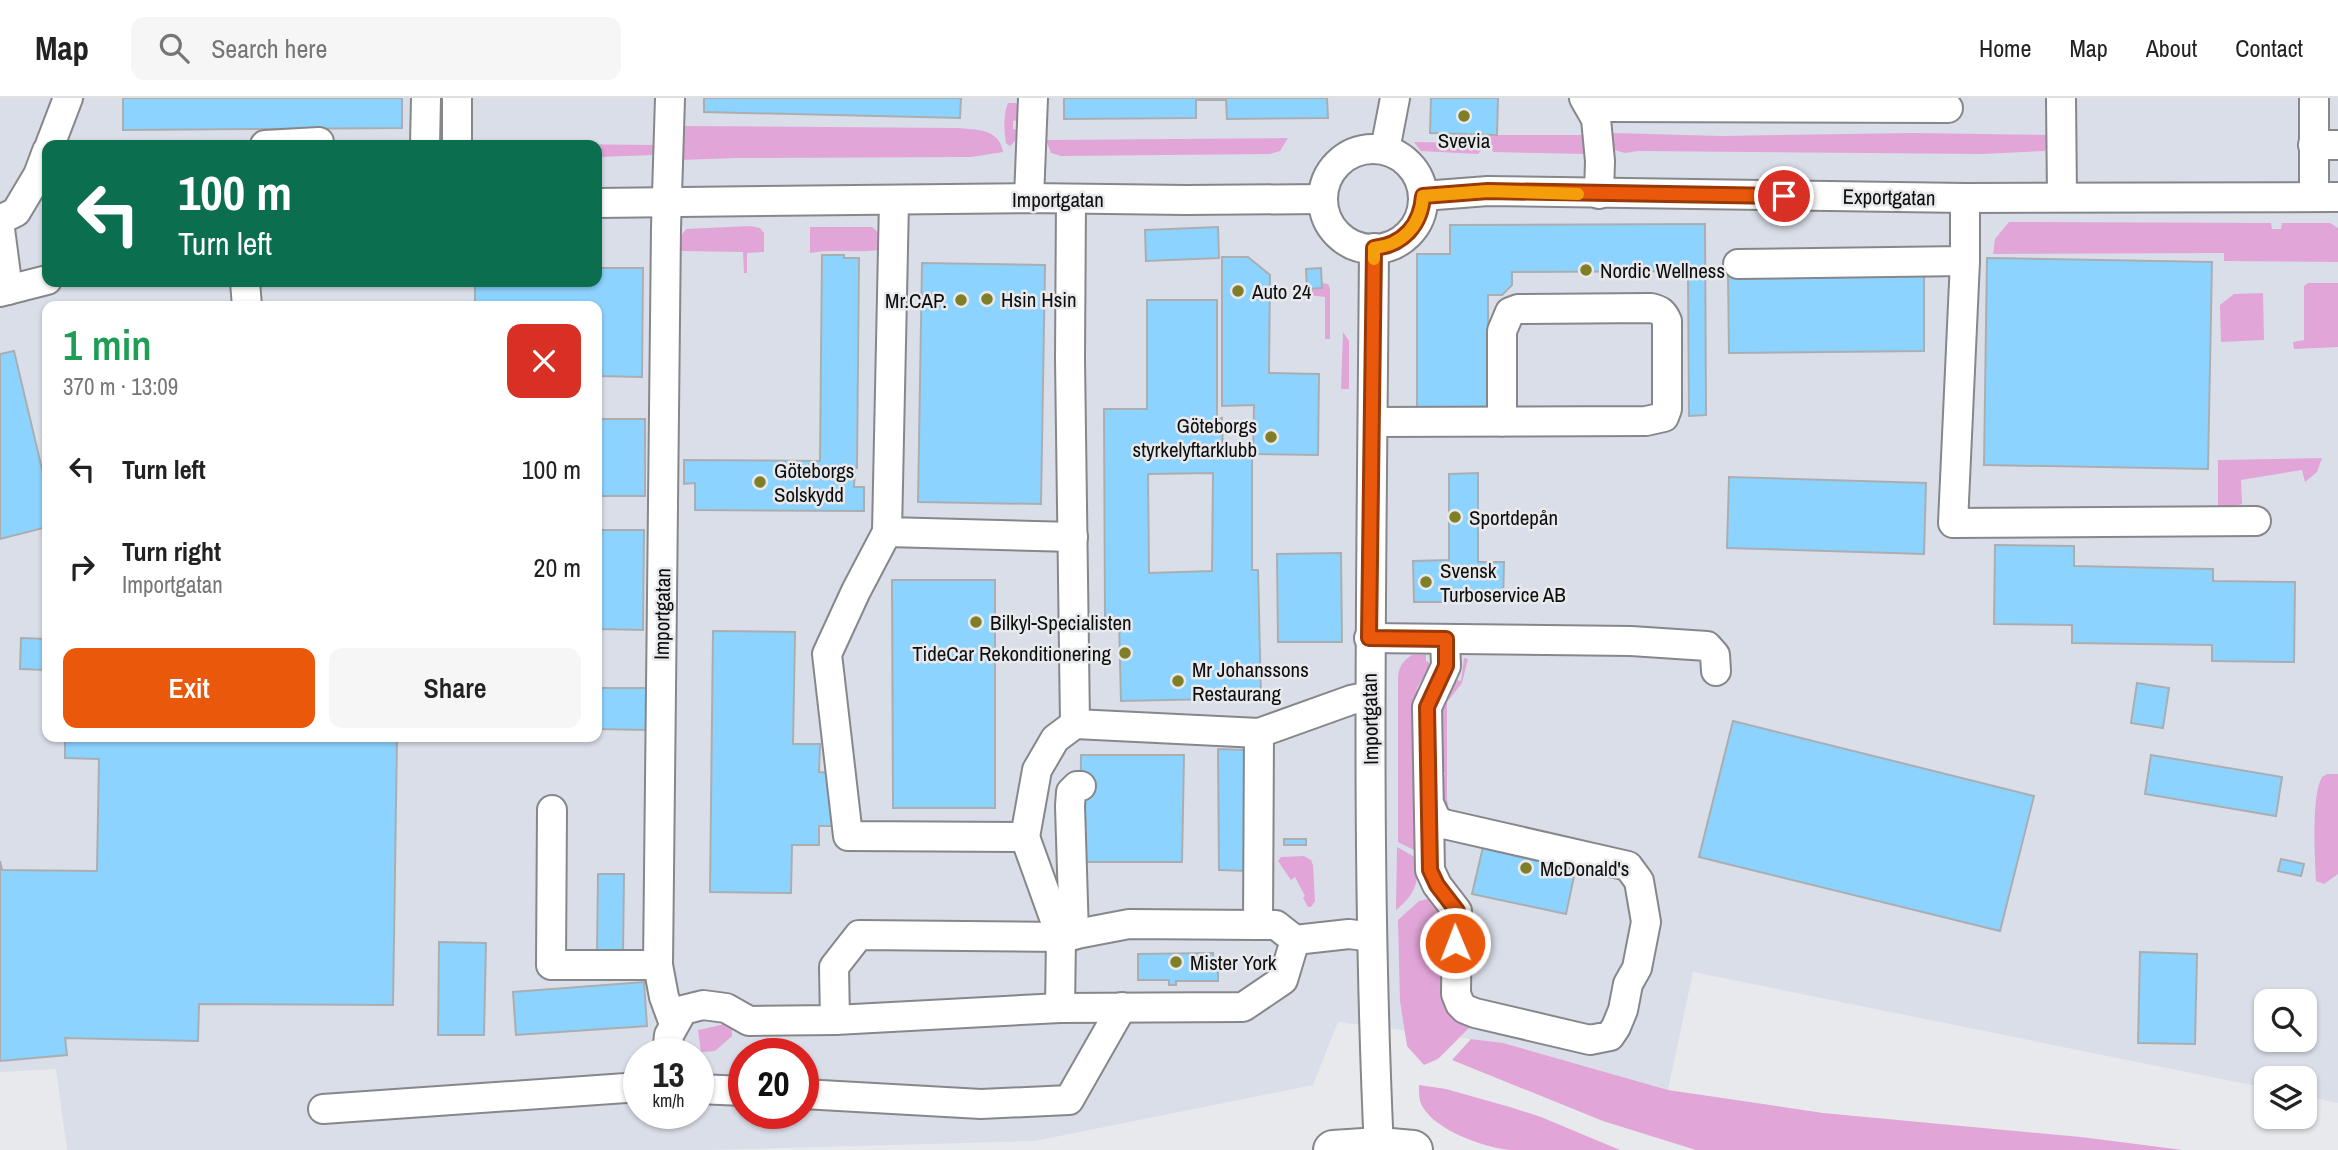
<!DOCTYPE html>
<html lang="en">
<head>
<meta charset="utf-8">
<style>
	body { margin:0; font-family:"Archivo Narrow",sans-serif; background:#f6f6f6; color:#222; height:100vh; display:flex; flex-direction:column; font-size:26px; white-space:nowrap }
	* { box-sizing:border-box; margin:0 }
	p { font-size:23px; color:#767676 }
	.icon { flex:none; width:38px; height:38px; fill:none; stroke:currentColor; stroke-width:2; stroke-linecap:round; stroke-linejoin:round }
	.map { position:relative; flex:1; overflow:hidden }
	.drawer { position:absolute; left:42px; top:203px; width:560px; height:441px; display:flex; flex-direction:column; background:#fff; border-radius:14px; box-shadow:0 2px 5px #0004 }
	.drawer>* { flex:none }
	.banner { position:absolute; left:42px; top:42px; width:560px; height:147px; border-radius:14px; box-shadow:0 2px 5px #0004; background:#0b6e4f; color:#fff; overflow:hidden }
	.controls { position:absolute; left:2254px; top:891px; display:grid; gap:14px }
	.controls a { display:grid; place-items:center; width:63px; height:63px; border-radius:14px; background:#fff; box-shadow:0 2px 5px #0004; font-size:35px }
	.speed { position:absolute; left:623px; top:940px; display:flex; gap:14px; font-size:35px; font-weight:700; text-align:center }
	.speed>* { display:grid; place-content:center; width:91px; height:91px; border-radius:50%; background:#fff; box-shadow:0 2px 5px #0004; line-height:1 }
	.speed small { font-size:18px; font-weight:400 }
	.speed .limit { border:10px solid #d22; background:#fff; color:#111 }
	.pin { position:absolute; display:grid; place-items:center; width:60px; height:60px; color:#fff; margin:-30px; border:4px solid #fff; border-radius:50%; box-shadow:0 2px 7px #0007 }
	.me { position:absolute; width:77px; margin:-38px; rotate:359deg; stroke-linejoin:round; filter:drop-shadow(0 0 5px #0008) }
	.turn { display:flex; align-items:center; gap:24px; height:147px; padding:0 21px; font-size:32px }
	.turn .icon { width:91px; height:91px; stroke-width:2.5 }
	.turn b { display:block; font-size:49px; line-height:60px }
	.round { display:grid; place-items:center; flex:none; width:74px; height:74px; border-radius:14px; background:#f6f6f6 }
	.headline { display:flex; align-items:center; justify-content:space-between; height:119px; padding:0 21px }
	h1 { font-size:42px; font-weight:600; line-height:52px; color:#1e9e55 }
	.button { display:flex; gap:14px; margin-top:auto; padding:14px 21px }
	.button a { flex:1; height:80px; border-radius:14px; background:#ea580c; color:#fff; font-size:28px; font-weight:600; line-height:80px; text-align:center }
	.button a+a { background:#f6f6f6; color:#222 }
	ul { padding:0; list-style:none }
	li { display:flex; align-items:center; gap:21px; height:98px; padding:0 21px }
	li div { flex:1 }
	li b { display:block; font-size:26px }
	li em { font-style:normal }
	header { display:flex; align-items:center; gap:42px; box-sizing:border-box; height:98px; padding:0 35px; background:#fff; border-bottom:2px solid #e0e0e0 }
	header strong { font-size:33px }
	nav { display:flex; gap:38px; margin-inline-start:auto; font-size:24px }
	.search { width:490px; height:63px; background:#f6f6f6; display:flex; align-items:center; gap:18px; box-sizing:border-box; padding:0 24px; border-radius:14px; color:#767676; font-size:26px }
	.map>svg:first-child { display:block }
</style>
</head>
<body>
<header>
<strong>Map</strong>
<div class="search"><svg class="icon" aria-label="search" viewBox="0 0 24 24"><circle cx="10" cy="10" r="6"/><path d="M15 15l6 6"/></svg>Search here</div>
<nav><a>Home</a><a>Map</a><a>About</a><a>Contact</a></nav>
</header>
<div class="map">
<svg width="2338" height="1052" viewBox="0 0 2338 1052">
	<rect width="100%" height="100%" fill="#e8e9ec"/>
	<path fill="#dadee8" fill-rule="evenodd" d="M0,0H2338V1005L2305,998V980H2266V990L1693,874L1668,992L1503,945L1338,924L1313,987L1035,1043L710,1052H67L56,971L0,974ZM47,47H597V184H47ZM47,208H597V639H47ZM2266,903H2305V942H2266ZM639,956H698V1015H639ZM744,956H803V1015H744Z"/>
	<g fill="#e2a5d8">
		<path d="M1008,5H1016L1019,9L1018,22L1013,23V31L1017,32L1015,43L1010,48L1006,45C1004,33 1003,17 1008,5Z"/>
		<path d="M682,28L957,30C977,32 999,30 1003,54L971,59L736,60L680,62Z"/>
		<path d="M1612,35L1722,38L1913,35L2049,37L2045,53L1982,56L1638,53L1625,55L1614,52Z"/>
		<path d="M1487,37H1591L1590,51L1585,56L1493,54Z"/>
		<path d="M1288,40L1280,53L1270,56L1061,58L1051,55L1046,42Z"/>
		<path d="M1414,44L1475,45L1481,52L1478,56L1421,53Z"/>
		<path d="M472,45L656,47L655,56L653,57L597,59V47H472Z"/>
		<path d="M2009,124L2271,125L2272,131H2281L2282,125H2330L2338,130V164L2224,163V155L1993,156L1995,141Z"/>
		<path d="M750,128L760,130L764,135V154L747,155V175H744L743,154L681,153V170H678L679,141L686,131Z"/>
		<path d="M810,129H872L880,136V152C857,155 833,151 810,155Z"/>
		<path d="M1322,185L1328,186L1330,191V241H1325V199L1307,197V191H1322Z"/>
		<path d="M2308,185H2338V249L2294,251L2293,244L2304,242V188Z"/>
		<path d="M2263,195L2264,242L2221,244L2220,207L2234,196Z"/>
		<path d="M1343,234L1349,243V291H1341Z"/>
		<path d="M2322,360L2317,374L2305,384L2302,372L2241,382L2242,406L2228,410H2218V362Z"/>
		<path d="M1412,557H1426V563L1431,566L1417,590L1418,754L1398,744V580C1399,568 1402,564 1412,557Z"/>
		<path d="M1464,560L1468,561L1462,585L1447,604V703L1448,705L1446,714C1440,704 1441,686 1445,675L1442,672V603L1458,582L1461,583Z"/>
		<path d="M2327,676H2338V776L2324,786L2316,783C2315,759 2311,698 2322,679Z"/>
		<path d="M1397,749L1418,761C1418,786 1416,795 1396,812Z"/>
		<path d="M1304,758L1311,762L1313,767L1315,803L1311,809H1308L1303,800L1305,798L1295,779L1291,782L1278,763L1281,759Z"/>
		<path d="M1433,800L1450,824L1441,826L1442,841H1450L1471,928L1438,961L1424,967L1407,948L1400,903L1398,822L1419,803Z"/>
		<path d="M725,926L732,931V938L715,953L701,954L698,932Z"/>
		<path d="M1471,941L1503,945L1668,992L1823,1015L2081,1039L2183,1052H1696L1603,1023L1452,962Z"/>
		<path d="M1419,987L1446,991L1510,1009L1541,1019L1620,1052C1584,1052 1547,1052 1511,1052C1485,1050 1429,1031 1420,1003C1419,998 1419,991 1419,987Z"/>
	</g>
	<g fill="#8dd3ff" stroke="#abaeb0" stroke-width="2" fill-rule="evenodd">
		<path d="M123,0H402V30L123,32Z"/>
		<path d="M704,0H961L960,20L704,14Z"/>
		<path d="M1064,0H1327L1328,20L1227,21L1226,2H1196V20L1064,21Z"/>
		<path d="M1431,0H1498L1497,37L1430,35Z"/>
		<path d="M1705,126L1706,317L1689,318L1688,173L1512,174V187L1502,197H1488V317H1417V156H1450V127Z"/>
		<path d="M1218,129L1219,160L1146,163L1145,132Z"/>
		<path d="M822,157H844V160H859L857,370H855L854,389H864V413L695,412V385L684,386V362L820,363Z"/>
		<path d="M1222,159H1248L1270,177L1269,275L1319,276L1318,357L1253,356L1254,307L1222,308Z"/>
		<path d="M1987,160L2212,164L2208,371L1984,367Z"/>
		<path d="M922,165L1045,167L1041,406L918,404Z"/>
		<path d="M597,170H643L642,279L597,278V208H475V184H597Z"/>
		<path d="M1321,170L1322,190L1307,191L1306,171Z"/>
		<path d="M1924,173V253L1729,255L1728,174Z"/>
		<path d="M1147,202H1217V321L1222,320L1223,357H1252V472H1258L1261,600L1121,603L1119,522H1105L1104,311H1147ZM1213,375L1212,473L1149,475L1148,376Z"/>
		<path d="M14,253L47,392V429L0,441V256Z"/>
		<rect x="597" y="321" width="48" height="77"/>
		<path d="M1478,375V464H1504L1503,504H1414L1413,463L1449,462V376Z"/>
		<path d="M1729,379L1926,385L1924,456L1727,450Z"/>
		<path d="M597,432H644L643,532L600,531V573H597Z"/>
		<path d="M1995,447L2074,448V468L2213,471V483L2295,484L2294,564L2212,563V547L2072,545V527L1994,526Z"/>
		<path d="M1341,455L1342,544H1278L1277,456Z"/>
		<path d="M892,482H995V710H893Z"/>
		<path d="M713,533L795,534L793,646H820L819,674L834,675L833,728H819V747H792L791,795L710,794Z"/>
		<path d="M21,540L47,541V572L20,571Z"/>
		<path d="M2137,585L2169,590L2163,630L2131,625Z"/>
		<path d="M597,590H648V632L597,631Z"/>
		<path d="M1733,623L2034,698L2000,833L1699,759Z"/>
		<path d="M65,639H397L393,907L199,906L198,943L65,940L67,957L0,963V763L2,772L97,773L99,661L65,660Z"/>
		<path d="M1218,651L1246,652L1248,773L1219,772Z"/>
		<path d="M1081,657H1184L1182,764H1080Z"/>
		<path d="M2151,657L2282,679L2276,718L2145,696Z"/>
		<rect x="1284" y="741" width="22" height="6"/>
		<path d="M1483,749L1576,769L1566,816L1472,796Z"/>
		<path d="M2281,761L2304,766L2301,778L2278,773Z"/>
		<path d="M598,776H624L623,856H597Z"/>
		<path d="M439,844L486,845L484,937H438Z"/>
		<path d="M2140,854L2197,856L2195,946L2138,945Z"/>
		<path d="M1213,855L1214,873H1218V883H1176V887H1169V882H1138V856Z"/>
		<path d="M644,884L647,928L516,937L513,894Z"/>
	</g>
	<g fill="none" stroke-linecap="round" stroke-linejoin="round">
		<g stroke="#86878a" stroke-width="32">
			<g id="minor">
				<path d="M457,0V47"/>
				<path d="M670,0L666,130L658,867L664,899L674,926"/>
				<path d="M1584,0L1596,21L1600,63L1599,96"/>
				<path d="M2061,0L2062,99"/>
				<path d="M2314,0V99"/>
				<path d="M1607,9L1948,10"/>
				<path d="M50,47L68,0"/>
				<path d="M265,47L319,44"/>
				<path d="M425,47L426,0"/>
				<path d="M2313,47H2338"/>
				<circle cx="1373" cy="101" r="50"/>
				<path d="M1385,52L1395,0"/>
				<path d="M1423,98L1488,93L1965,100L2338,99"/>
				<path d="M1029,100L1033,0"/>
				<path d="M1071,101L1070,261L1075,626L1259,635"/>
				<path d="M894,103L887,434L1073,439"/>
				<path d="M597,105L1029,100L1186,102L1323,101"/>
				<path d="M0,122L16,114L38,77L47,53"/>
				<path d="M0,131L8,192"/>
				<path d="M1374,150C1372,451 1365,752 1379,1052"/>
				<path d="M1965,163L1953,425L2256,423"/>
				<path d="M1738,166L1965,163V100"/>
				<path d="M245,184L247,208"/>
				<path d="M0,194L47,182"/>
				<path d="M1373,324L1646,323L1664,319L1667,311V223C1663,214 1660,212 1651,210L1518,211L1510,214L1502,233V324"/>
				<path d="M887,434L856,493L827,556L848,738L1025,739L1037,672L1055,641L1075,626"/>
				<path d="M1369,540L1631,543L1707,548L1715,557L1716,573"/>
				<path d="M1429,705L1436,721L1444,726L1628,768L1639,783L1646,824L1637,870L1628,886L1623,912L1616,929L1610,938L1590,942L1475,915L1465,911L1460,906L1456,896L1457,813L1437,787L1430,772L1427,609L1446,568L1445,541"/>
				<path d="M552,712L551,867H658"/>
				<path d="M1258,827L1259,635L1351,602L1370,598"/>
				<path d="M1074,837L1070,708L1071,694L1077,688H1081"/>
				<path d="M1295,842L1283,882L1243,909L1060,910L1061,839L1129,826L1258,827H1276L1295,842L1349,836L1372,839"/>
				<path d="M835,922L1060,910"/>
				<path d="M667,956L669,937L683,912L703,907L726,910L749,923L835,922L834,869L859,837L1061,839L1025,739"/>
				<path d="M698,991L744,993"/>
				<path d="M803,996L981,1006L1069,1002L1122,909"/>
				<path d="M323,1011L626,990L639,986"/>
			</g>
		</g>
		<g stroke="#86878a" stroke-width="42">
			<path id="highway" d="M1333,1052L1379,1049L1413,1052"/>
		</g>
		<use href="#minor" stroke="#fff" stroke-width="28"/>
		<use href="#highway" stroke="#fff" stroke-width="38"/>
	</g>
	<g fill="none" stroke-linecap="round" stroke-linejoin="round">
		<g stroke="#983908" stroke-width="18">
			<path id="route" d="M1455,845L1457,813L1437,787L1430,772L1427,609L1446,568V541L1369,540L1374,150C1403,147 1421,127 1423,98L1488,93L1784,98"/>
		</g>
		<use href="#route" stroke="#ea580c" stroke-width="12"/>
		<path stroke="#f59e0b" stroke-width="12" d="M1374,161V150C1403,147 1421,127 1423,98L1488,93L1578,96"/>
	</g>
	<g fill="#807f27" stroke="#e8e9ec" stroke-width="2.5">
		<circle cx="1464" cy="18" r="7"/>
		<circle cx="1586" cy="172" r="7"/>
		<circle cx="1238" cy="193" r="7"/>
		<circle cx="987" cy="201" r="7"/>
		<circle cx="961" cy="202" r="7"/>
		<circle cx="1271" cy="339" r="7"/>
		<circle cx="760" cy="384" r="7"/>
		<circle cx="1455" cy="419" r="7"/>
		<circle cx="1426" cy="484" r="7"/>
		<circle cx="976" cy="524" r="7"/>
		<circle cx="1125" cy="555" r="7"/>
		<circle cx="1178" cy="583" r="7"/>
		<circle cx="1526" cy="770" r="7"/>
		<circle cx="1176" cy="864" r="7"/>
	</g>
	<g text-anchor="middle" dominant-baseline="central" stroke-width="5" stroke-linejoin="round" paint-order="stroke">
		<g font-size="21" fill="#0e0e0f" stroke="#e8e9ec" text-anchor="start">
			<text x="1464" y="42" text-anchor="middle">Svevia</text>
			<text x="1600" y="172">Nordic Wellness</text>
			<text x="1252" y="193">Auto 24</text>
			<text x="1001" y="201">Hsin Hsin</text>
			<text x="947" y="202" text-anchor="end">Mr.CAP.</text>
			<text x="1257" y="327" text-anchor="end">Göteborgs<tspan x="1257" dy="24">styrkelyftarklubb</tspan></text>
			<text x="774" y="372">Göteborgs<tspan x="774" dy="24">Solskydd</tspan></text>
			<text x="1469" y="419">Sportdepån</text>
			<text x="1440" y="472">Svensk<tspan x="1440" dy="24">Turboservice AB</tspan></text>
			<text x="990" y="524">Bilkyl-Specialisten</text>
			<text x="1111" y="555" text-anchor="end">TideCar Rekonditionering</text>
			<text x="1192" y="571">Mr Johanssons<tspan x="1192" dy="24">Restaurang</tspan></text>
			<text x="1540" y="770">McDonald's</text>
			<text x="1190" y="864">Mister York</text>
		</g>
		<g font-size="21" fill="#0e0e0f" stroke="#e8e9ec">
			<text transform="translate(1889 99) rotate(1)">Exportgatan</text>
			<text x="1058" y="101">Importgatan</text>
			<text transform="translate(662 516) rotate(-89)">Importgatan</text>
			<text transform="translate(1370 621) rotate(-91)">Importgatan</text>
		</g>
	</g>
</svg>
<div class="controls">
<a><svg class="icon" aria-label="search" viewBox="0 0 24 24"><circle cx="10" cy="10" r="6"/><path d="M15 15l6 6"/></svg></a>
<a><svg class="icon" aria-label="layers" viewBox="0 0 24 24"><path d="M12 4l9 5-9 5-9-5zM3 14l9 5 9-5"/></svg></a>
</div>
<div class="speed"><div>13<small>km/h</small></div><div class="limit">20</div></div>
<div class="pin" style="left:1784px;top:98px;background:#d93025"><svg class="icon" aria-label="arrive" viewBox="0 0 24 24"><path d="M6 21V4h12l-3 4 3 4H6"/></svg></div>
<svg class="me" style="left:1455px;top:845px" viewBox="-20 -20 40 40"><circle r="17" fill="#ea580c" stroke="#fff" stroke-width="3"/><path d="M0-11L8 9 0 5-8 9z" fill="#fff"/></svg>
<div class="banner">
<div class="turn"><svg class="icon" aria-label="left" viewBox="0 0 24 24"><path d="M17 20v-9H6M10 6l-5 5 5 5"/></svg><div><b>100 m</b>Turn left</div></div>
</div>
<section class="drawer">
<div class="headline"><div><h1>1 min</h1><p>370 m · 13:09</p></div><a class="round" style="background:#d93025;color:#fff"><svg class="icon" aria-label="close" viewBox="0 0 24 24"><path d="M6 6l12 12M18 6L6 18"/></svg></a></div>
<ul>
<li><svg class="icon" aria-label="left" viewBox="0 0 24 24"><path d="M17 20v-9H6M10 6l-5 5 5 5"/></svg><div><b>Turn left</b></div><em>100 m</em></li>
<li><svg class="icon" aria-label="right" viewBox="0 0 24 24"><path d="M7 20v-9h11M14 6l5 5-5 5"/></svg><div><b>Turn right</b><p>Importgatan</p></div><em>20 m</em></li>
</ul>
<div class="button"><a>Exit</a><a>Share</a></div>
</section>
</div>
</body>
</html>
